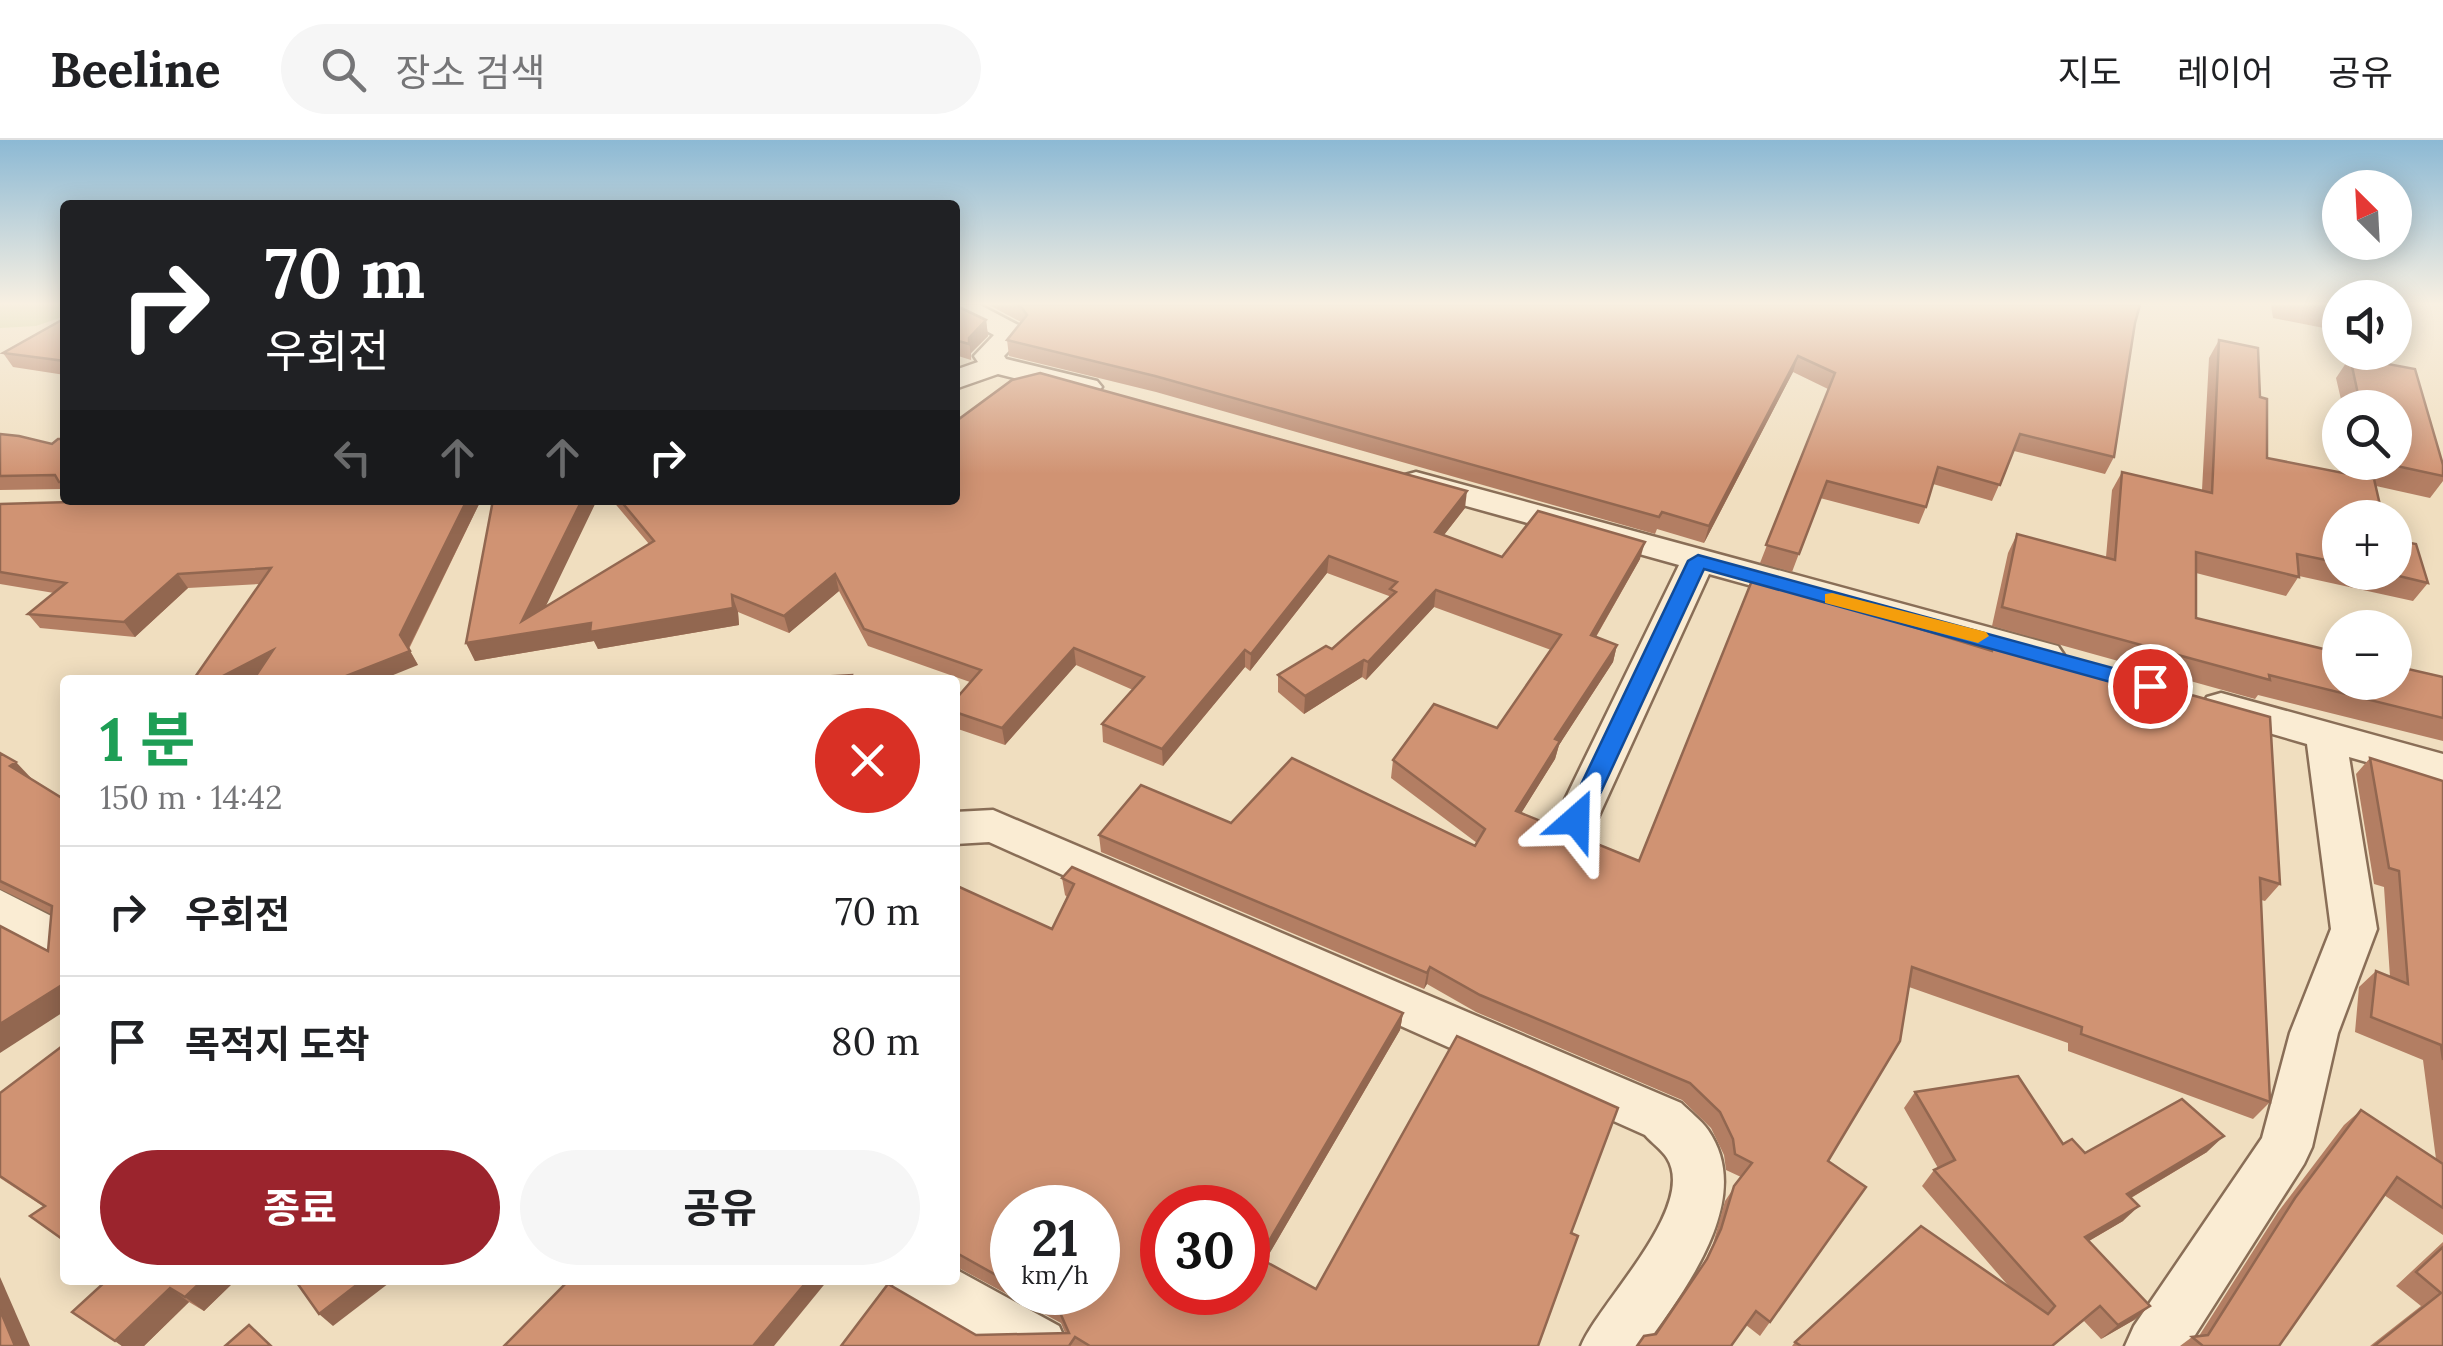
<!DOCTYPE html>
<html lang="ko">
<head>
<meta charset="utf-8">
<style>
	body { margin:0; font-family:Lora,"Noto Sans KR",serif; background:#f6f6f6; color:#202124; height:100vh; display:flex; flex-direction:column; font-size:38px; white-space:nowrap }
	* { box-sizing:border-box; margin:0 }
	p { font-size:32px; color:#757577 }
	.icon { flex:none; width:55px; height:55px; fill:none; stroke:currentColor; stroke-width:2; stroke-linecap:round; stroke-linejoin:round }
	.map { position:relative; flex:1; overflow:hidden }
	.details { position:absolute; left:60px; top:535px; width:900px; height:610px; display:flex; flex-direction:column; background:#fff; border-radius:10px; box-shadow:0 5px 25px #0003 }
	.details>* { flex:none }
	.banner { position:absolute; left:60px; top:60px; width:900px; height:305px; border-radius:10px; box-shadow:0 5px 25px #0003; background:#202124; color:#fff; overflow:hidden }
	.needle { width:65px; rotate:336deg }
	.fabs { position:absolute; left:2322px; top:30px; display:grid; gap:20px }
	.fabs a { display:grid; place-items:center; width:90px; height:90px; border-radius:50%; background:#fff; box-shadow:0 5px 25px #0003; font-size:50px }
	.speed { position:absolute; left:990px; top:1045px; display:flex; gap:20px; font-size:50px; font-weight:700; text-align:center }
	.speed>* { display:grid; place-content:center; width:130px; height:130px; border-radius:50%; background:#fff; box-shadow:0 5px 25px #0003; line-height:1 }
	.speed small { font-size:25px; font-weight:400 }
	.speed .limit { border:15px solid #d22; background:#fff; color:#111 }
	.pin { position:absolute; display:grid; place-items:center; width:85px; height:85px; color:#fff; margin:-42px; border:5px solid #fff; border-radius:50%; box-shadow:0 2px 10px #0007 }
	.me { position:absolute; width:110px; margin:-55px; rotate:25deg; stroke-linejoin:round; filter:drop-shadow(0 0 8px #0008) }
	.turn { display:flex; align-items:center; gap:35px; height:210px; padding:0 40px; font-size:45px }
	.turn .icon { width:130px; height:130px; stroke-width:2.5 }
	.turn b { display:block; font-size:70px; line-height:85px }
	.lanes { display:flex; align-items:center; height:95px; padding:0 40px; background:#0003; justify-content:center; gap:50px; direction:ltr }
	.lanes .off { opacity:.35 }
	.round { display:grid; place-items:center; flex:none; width:105px; height:105px; border-radius:52px; background:#f6f6f6 }
	.headline { display:flex; align-items:center; justify-content:space-between; height:170px; padding:0 40px }
	h1 { font-size:60px; font-weight:700; line-height:75px; color:#1e9e55 }
	.primary-button { display:flex; gap:20px; margin-top:auto; padding:20px 40px }
	.primary-button a { flex:1; height:115px; border-radius:60px; background:#9b242d; color:#fff; font-size:40px; font-weight:700; line-height:115px; text-align:center }
	.primary-button a+a { background:#f6f6f6; color:#202124 }
	ul { padding:0; list-style:none }
	li { display:flex; align-items:center; gap:30px; height:130px; padding:0 40px; border-top:2px solid #e0e0e0 }
	li div { flex:1 }
	li b { display:block; font-size:38px }
	li em { font-style:normal }
	header { display:flex; align-items:center; gap:60px; box-sizing:border-box; height:140px; padding:0 50px; background:#fff; border-bottom:2px solid #e0e0e0 }
	header strong { font-size:48px }
	nav { display:flex; gap:55px; margin-inline-start:auto; font-size:35px }
	.search { width:700px; height:90px; background:#f6f6f6; display:flex; align-items:center; gap:25px; box-sizing:border-box; padding:0 35px; border-radius:55px; color:#757577; font-size:38px }
	.map>svg:first-child { display:block }
</style>
</head>
<body>
<header>
<strong>Beeline</strong>
<div class="search"><svg class="icon" aria-label="search" viewBox="0 0 24 24"><circle cx="10" cy="10" r="6"/><path d="M15 15l6 6"/></svg>장소 검색</div>
<nav><a>지도</a><a>레이어</a><a>공유</a></nav>
</header>
<div class="map">
<svg width="2443" height="1206" viewBox="0 0 2443 1206">
	<rect width="100%" height="100%" fill="#f0debf"/>
	<path fill="#cbce93" d="M0,165H65V176L36,186L0,188Z"/>
	<g fill="none" stroke-linecap="round" stroke-linejoin="round">
		<g stroke="#896e57" stroke-width="5">
			<g id="street">
				<path d="M955,165H980L1022,187L1026,193L1004,216L1006,219L1097,241L1102,247L1097,253L1087,256L998,234L955,249V230L978,222L974,216L994,195L955,174Z"/>
				<path d="M1416,332L2058,506L2064,515L2058,524L2045,527L1709,434L1597,680L1591,691L1576,696L1561,691L1555,680L1679,425L1405,349L1400,342L1405,335Z"/>
				<path d="M2221,553L2443,614V644L2349,617L2377,789L2338,893L2312,1007L2304,1024L2188,1206H2125L2134,1186L2262,998L2290,893L2331,789L2307,604L2207,575L2202,566L2207,557Z"/>
				<path d="M993,670L1681,963C1690,972 1701,980 1708,990C1756,1059 1684,1151 1645,1206H1581C1599,1162 1698,1067 1667,1018C1662,1010 1652,1003 1645,995L989,702L955,704V672Z"/>
				<path d="M0,750L65,783V824L0,790Z"/>
				<path d="M955,1129L1059,1186L1068,1206H982L899,1160L891,1140H955Z"/>
			</g>
		</g>
		<use href="#street" fill="#faecd3" fill-rule="evenodd"/>
	</g>
	<g fill="#b37e63" fill-rule="evenodd">
		<path d="M955,165L986,180L988,196L971,213V220L955,215Z"/>
		<path d="M989,165H2140L2135,183L2114,317L2105,334L2014,311L1992,361L1933,344L1926,367L1919,384L1820,358L1792,432L1760,423L1828,249L1793,232L1704,403L1657,389L1655,394L1156,252L1009,216L1007,200L1021,182Z"/>
		<path d="M2271,165H2340V189L2339,191L2273,178Z"/>
		<path d="M65,181V235L13,227L3,213Z"/>
		<path d="M2219,200L2258,208L2260,257L2267,259V318L2357,336L2354,322H2395V268H2343L2336,238L2350,217L2415,229L2443,325V341L2430,358L2376,346L2383,378H2340V432H2395V400L2416,404L2428,443L2413,461L2299,436L2286,456L2196,433V478L2340,513V542H2395V526L2443,537V601L2258,555L2255,559L1992,486L2008,413L2017,394L2106,417L2112,350L2122,332L2202,350L2209,218Z"/>
		<path d="M0,294L52,304L65,299V351L64,349L0,350Z"/>
		<path d="M142,360H481L409,509L418,525L260,444L188,448L135,497L40,488L28,474L54,453L0,444V364Z"/>
		<path d="M612,360H955L1465,368L1444,395L1502,417L1640,419L1596,497L1617,505L1613,522L1559,605L1555,619L1521,673L1639,721L1786,448L1990,510L1995,500L2280,744L2265,761L2261,760L2270,962L2253,979L2068,911V903L1909,847L1828,1021L1866,1047L1760,1196L1746,1185L1656,1194L1702,1126L1713,1104L1725,1061L1741,1037L1726,1030L1724,1015L1711,988L1682,960L1476,872L1427,844L1424,849L1101,712L1099,695L1231,683L1475,706L1477,703L1391,638L1393,620L1497,588L1551,510L1434,467L1366,540L1362,537L1304,574L1278,552V535L1332,509L1389,459V456L1327,433L1250,531L1245,527L1163,626L1103,602L1102,584L1133,550L1076,525L1005,605L955,588V560L970,542L868,506L839,451L789,493L738,472L739,485L598,509L594,501L475,521L466,503L545,467L649,404Z"/>
		<path d="M0,613L32,639L65,660V871L48,811L51,774L0,749Z"/>
		<path d="M2370,618L2443,641V1095L2384,1055L2279,1206H2180L2192,1197L2199,1196L2278,1072L2344,985L2361,970L2436,1019L2423,920L2355,892L2359,847L2376,831L2390,837L2384,747L2374,744L2356,634Z"/>
		<path d="M1062,738L1403,873L1400,890L1265,1121L1316,1149L1571,1093L1538,1206H841L976,1195L1065,1193L1061,1183L955,1126V745L1052,789L1067,757L1065,755ZM1012,1068L1098,1152H1012Z"/>
		<path d="M65,904L44,1067L0,1038V953Z"/>
		<path d="M1915,952L2085,1013L2207,1012L2131,1058L2123,1081L2089,1101L2150,1166L2134,1180L2101,1199L2084,1181L2053,1206H1792L1795,1202L2012,1150L1922,1046L1934,1030L1938,1028L1904,968Z"/>
		<path d="M2443,1102V1206H2370L2421,1166L2396,1146Z"/>
		<path d="M107,1140H236L204,1171L189,1162L144,1206H122L72,1172Z"/>
	</g>
	<g fill="#926750">
		<path d="M986,180L988,196L971,213V220L969,198Z"/>
		<path d="M1798,216L1793,232L1704,403L1709,386Z"/>
		<path d="M1467,351L1465,368L1433,409L1435,392Z"/>
		<path d="M467,360H481L408,509L400,495Z"/>
		<path d="M582,360H597L533,493L732,455L738,472L739,485L598,509L594,501L475,521L466,503L522,481Z"/>
		<path d="M1645,402L1640,419L1587,512L1591,495Z"/>
		<path d="M1329,416L1327,433L1250,531L1251,514Z"/>
		<path d="M178,434L188,448L135,497L124,482Z"/>
		<path d="M835,434L839,451L789,493L784,476Z"/>
		<path d="M1436,450L1434,467L1366,540L1368,522Z"/>
		<path d="M1617,505L1613,522L1559,605L1555,619L1512,688L1516,671L1555,599Z"/>
		<path d="M1074,508L1076,525L1005,605L1002,588Z"/>
		<path d="M273,510L253,540H215Z"/>
		<path d="M1245,510V527L1163,626L1162,609Z"/>
		<path d="M410,511L418,525L381,540H336Z"/>
		<path d="M1364,520L1362,537L1304,574L1305,556Z"/>
		<path d="M16,622L32,639L10,626Z"/>
		<path d="M1430,827L1427,844L1424,849L1427,833Z"/>
		<path d="M65,843V871L0,913V884Z"/>
		<path d="M1403,873L1400,890L1258,1133L1259,1118Z"/>
		<path d="M2224,996L2207,1012L2112,1069L2127,1054Z"/>
		<path d="M2139,1066L2123,1081L2070,1112L2085,1097Z"/>
		<path d="M0,1137L30,1206H15L0,1170Z"/>
		<path d="M203,1140H236L204,1171L185,1157Z"/>
		<path d="M363,1140H393L333,1186L319,1174Z"/>
		<path d="M808,1140H828L774,1206H753Z"/>
		<path d="M170,1148L189,1162L144,1206H122L115,1201Z"/>
		<path d="M2150,1166L2134,1180L2101,1199L2118,1185Z"/>
	</g>
	<g fill="#d09373" stroke="#926750" stroke-width="2.5" fill-rule="evenodd">
		<path d="M955,165L986,180L969,198V204L955,200Z"/>
		<path d="M1017,165H2140L2135,183L2114,317L2020,294L2000,345L1938,327L1926,367L1827,341L1799,414L1766,405L1835,233L1798,216L1709,386L1662,372L1659,377L1155,236L1007,200L1027,175L1022,168Z"/>
		<path d="M60,181H65V221L3,213Z"/>
		<path d="M2219,200L2258,208L2260,257L2267,259V318L2374,339L2383,378H2340V423L2297,414L2299,437L2196,412V478L2340,513V542H2395V526L2443,537V578L2269,535L2270,540L2002,467L2017,394L2115,420L2122,332L2212,353Z"/>
		<path d="M2350,217L2415,229L2443,325V336L2378,322H2395V268H2361Z"/>
		<path d="M1040,233L1467,351L1435,392L1502,417L1538,371L1645,402L1591,495L1617,505L1555,599L1560,601L1516,671L1639,721L1755,433L1788,442L1786,448L1992,511L1995,500L2270,577L2280,744L2260,738L2270,962L2081,894L2082,887L1912,827L1900,901L1828,1021L1866,1047L1770,1182L1756,1171L1731,1206H1637L1644,1196L1656,1194L1707,1119L1721,1089L1734,1046L1752,1023L1735,1014L1733,999L1720,972L1690,943L1480,855L1430,827L1427,833L1099,695L1141,645L1231,683L1292,618L1475,706L1485,689L1393,620L1434,564L1497,588L1561,495L1436,450L1368,522L1364,520L1305,556L1278,535L1326,506L1332,509L1396,452L1390,449L1397,442L1329,416L1251,514L1245,510L1162,609L1102,584L1144,537L1074,508L1002,588L955,572V560L981,530L864,489L835,434L784,476L732,455L733,468L590,492L591,483L466,503L493,360H582L522,481L654,401L620,360H955V282L1012,240Z"/>
		<path d="M0,294L19,296L52,304L58,299H65V342H59L55,335L0,336Z"/>
		<path d="M142,360H467L400,495L410,511L336,540H253L273,510L215,540H193L271,428L178,434L124,482L28,474L66,443L0,432V364Z"/>
		<path d="M2395,400L2416,404L2428,443L2382,432H2395Z"/>
		<path d="M852,535L851,540H790L799,538Z"/>
		<path d="M0,613L16,622L10,626L65,660V843L0,884V786L48,811L52,766L0,741Z"/>
		<path d="M2370,618L2443,641V920L2441,905L2371,877L2376,831L2408,844L2399,731L2389,728Z"/>
		<path d="M1072,727L1403,873L1259,1118L1316,1149L1457,896L1618,968L1571,1093L1578,1096L1538,1206H1090L1075,1197L1069,1206H841L888,1144L976,1195L1069,1193L1058,1168L1029,1152H1098V1068H1012V1144L955,1112V745L1052,789L1074,744L1062,738ZM1162,1068H1248V1152H1162Z"/>
		<path d="M65,904V1101L30,1076L45,1066L0,1036V953Z"/>
		<path d="M2018,936L2063,1004L2072,999L2085,1013L2182,959L2224,996L2127,1054L2139,1066L2085,1097L2150,1166L2118,1185L2100,1166L2052,1206H1801L1795,1202L1921,1086L2048,1174L2055,1166L1934,1030L1955,1020L1915,952Z"/>
		<path d="M2361,970L2443,1024V1068L2397,1037L2279,1206H2203L2192,1197L2208,1195L2295,1058Z"/>
		<path d="M2443,1107V1206H2374L2441,1153L2416,1132Z"/>
		<path d="M107,1140H203L185,1157L170,1148L115,1201L72,1172Z"/>
		<path d="M295,1140H363L319,1174Z"/>
		<path d="M569,1140H808L753,1206H504Z"/>
		<path d="M0,1170L15,1206H0Z"/>
		<path d="M249,1185L271,1206H225Z"/>
	</g>
	<linearGradient id="sky" x2="0" y2="1"><stop stop-color="#8cb9d4"/><stop offset="0.49" stop-color="#f8f0e2"/><stop offset="1" stop-color="#f8f0e2" stop-opacity="0"/></linearGradient>
	<rect width="2443" height="334" fill="url(#sky)"/>
	<path fill="#1a73e8" stroke="#114b97" stroke-width="2.5" d="M1698,415L2157,540L2160,546L2150,553L1704,429L1588,680L1576,689L1568,686L1564,680L1688,421Z"/>
	<path fill="#f59e0b" d="M1832,453L1986,492L1989,496L1978,503L1825,463V454Z"/>
</svg>
<div class="fabs">
<a><svg class="needle" viewBox="-14 -14 28 28"><path d="M0-13l5 13h-10z" fill="#e53935"/><path d="M0 13l5-13h-10z" fill="#757577"/></svg></a>
<a><svg class="icon" aria-label="sound" viewBox="0 0 24 24"><path d="M4 9h4l5-4v14l-5-4H4zM17 9q2 3 0 6"/></svg></a>
<a><svg class="icon" aria-label="search" viewBox="0 0 24 24"><circle cx="10" cy="10" r="6"/><path d="M15 15l6 6"/></svg></a>
<a>+</a>
<a>−</a>
</div>
<div class="speed"><div>21<small>km/h</small></div><div class="limit">30</div></div>
<div class="pin" style="left:2150px;top:546px;background:#d93025"><svg class="icon" aria-label="arrive" viewBox="0 0 24 24"><path d="M6 21V4h12l-3 4 3 4H6"/></svg></div>
<svg class="me" style="left:1576px;top:680px" viewBox="-20 -20 40 40"><path d="M0-17L14 15 0 8-14 15z" fill="#1a73e8" stroke="#fff" stroke-width="4"/></svg>
<div class="banner">
<div class="turn"><svg class="icon" aria-label="right" viewBox="0 0 24 24"><path d="M7 20v-9h11M14 6l5 5-5 5"/></svg><div><b>70 m</b>우회전</div></div>
<div class="lanes"><svg class="icon off" aria-label="left" viewBox="0 0 24 24"><path d="M17 20v-9H6M10 6l-5 5 5 5"/></svg><svg class="icon off" aria-label="ahead" viewBox="0 0 24 24"><path d="M12 20V5M6 11l6-6 6 6"/></svg><svg class="icon off" aria-label="ahead" viewBox="0 0 24 24"><path d="M12 20V5M6 11l6-6 6 6"/></svg><svg class="icon" aria-label="right" viewBox="0 0 24 24"><path d="M7 20v-9h11M14 6l5 5-5 5"/></svg></div>
</div>
<section class="details">
<div class="headline"><div><h1>1 분</h1><p>150 m · 14:42</p></div><a class="round" style="background:#d93025;color:#fff"><svg class="icon" aria-label="close" viewBox="0 0 24 24"><path d="M6 6l12 12M18 6L6 18"/></svg></a></div>
<ul>
<li><svg class="icon" aria-label="right" viewBox="0 0 24 24"><path d="M7 20v-9h11M14 6l5 5-5 5"/></svg><div><b>우회전</b></div><em>70 m</em></li>
<li><svg class="icon" aria-label="arrive" viewBox="0 0 24 24"><path d="M6 21V4h12l-3 4 3 4H6"/></svg><div><b>목적지 도착</b></div><em>80 m</em></li>
</ul>
<div class="primary-button"><a>종료</a><a>공유</a></div>
</section>
</div>
</body>
</html>
